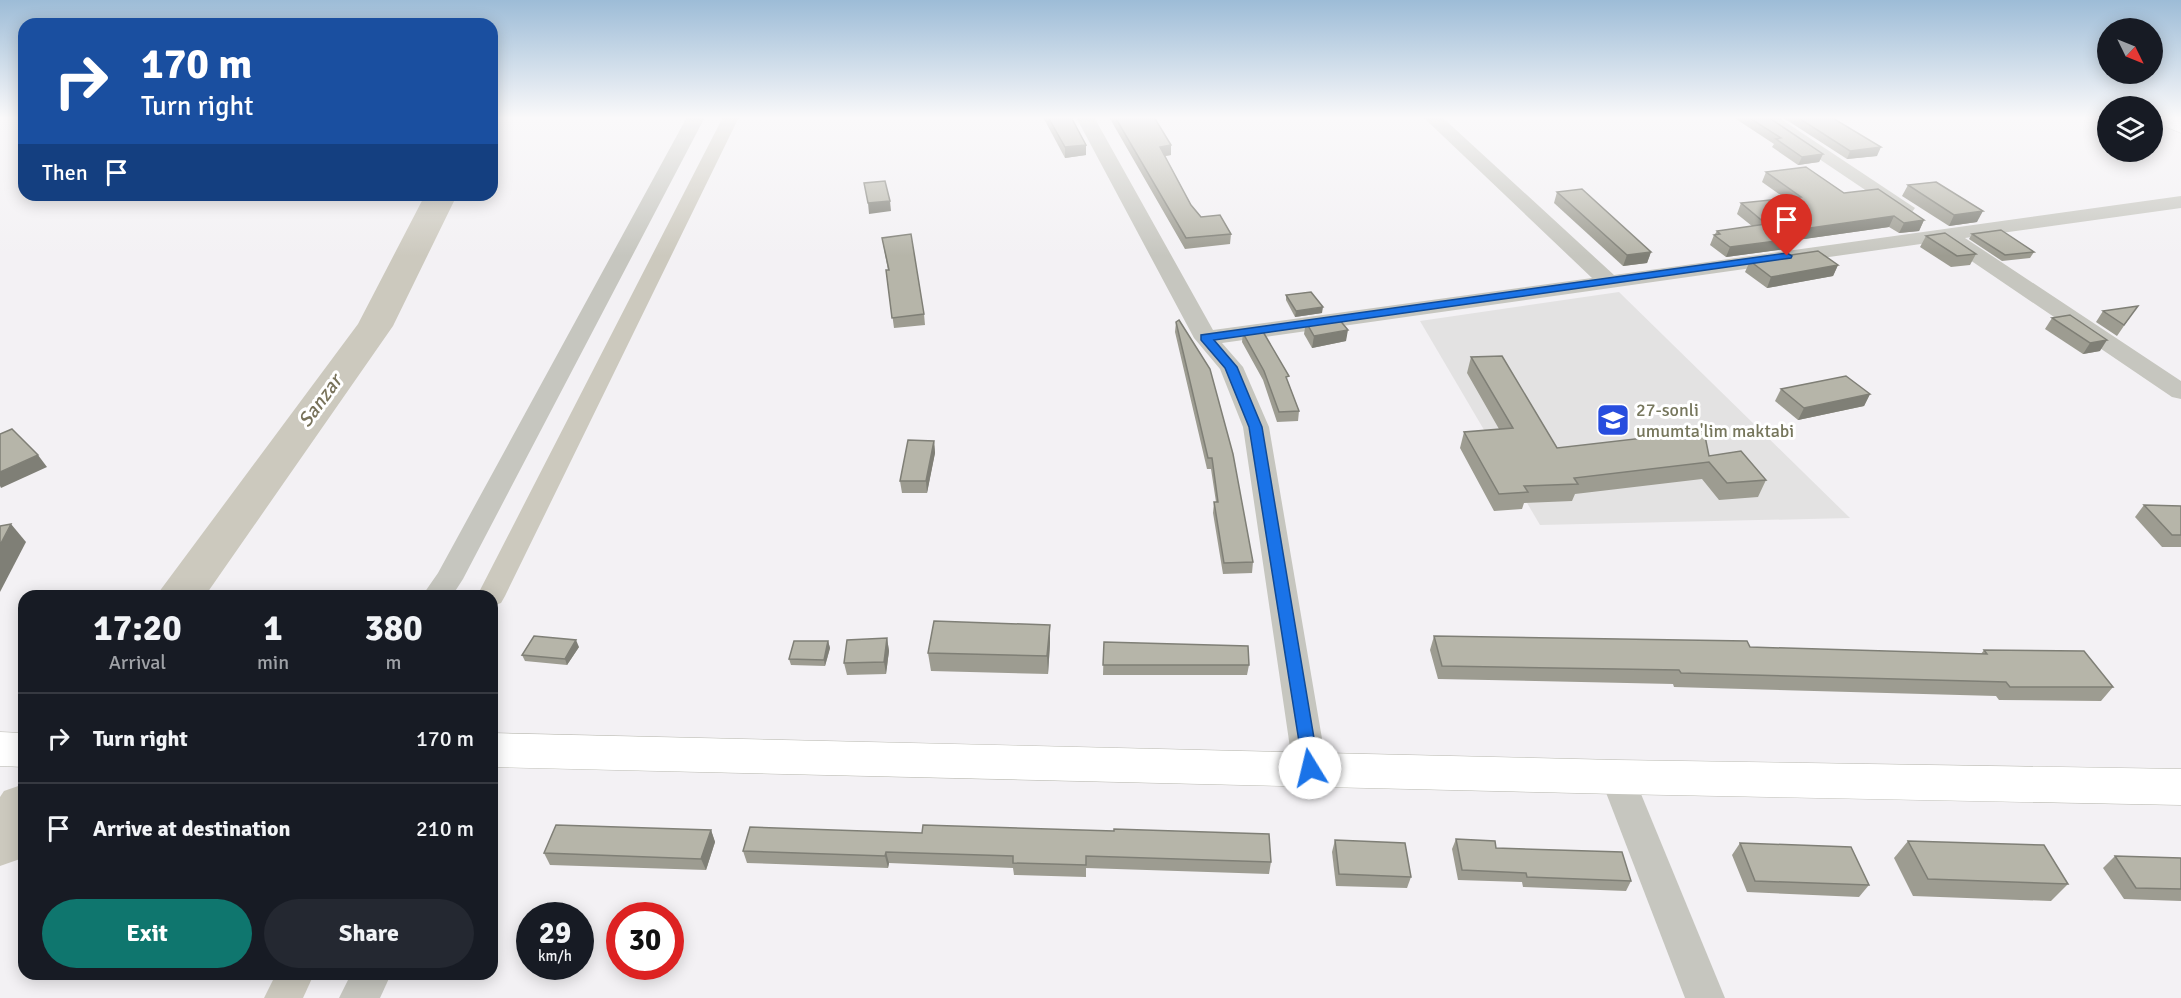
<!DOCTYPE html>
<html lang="en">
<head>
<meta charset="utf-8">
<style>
	body { margin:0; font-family:Signika,sans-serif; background:#242831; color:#f1f3f6; height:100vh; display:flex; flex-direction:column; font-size:22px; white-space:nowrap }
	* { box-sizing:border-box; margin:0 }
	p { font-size:20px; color:#9ea1a6 }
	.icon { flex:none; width:33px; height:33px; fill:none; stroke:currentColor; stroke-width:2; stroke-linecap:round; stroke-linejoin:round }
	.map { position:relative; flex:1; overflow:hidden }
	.panel { position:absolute; left:18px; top:590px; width:480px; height:390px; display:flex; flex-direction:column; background:#171b24; border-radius:18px; box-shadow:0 3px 15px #0003 }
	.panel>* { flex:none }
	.guide { position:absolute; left:18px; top:18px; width:480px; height:183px; border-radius:18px; box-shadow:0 3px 15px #0003; background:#1a4fa0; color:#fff; overflow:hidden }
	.needle { width:39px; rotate:133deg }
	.tools { position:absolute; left:2097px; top:18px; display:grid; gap:12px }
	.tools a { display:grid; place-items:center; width:66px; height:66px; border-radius:50%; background:#171b24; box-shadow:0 3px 15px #0003; font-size:30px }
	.speed { position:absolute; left:516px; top:902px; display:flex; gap:12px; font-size:30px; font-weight:700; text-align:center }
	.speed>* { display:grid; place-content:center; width:78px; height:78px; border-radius:50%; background:#171b24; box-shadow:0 3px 15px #0003; line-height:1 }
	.speed small { font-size:15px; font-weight:400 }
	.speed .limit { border:9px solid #d22; background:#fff; color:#111 }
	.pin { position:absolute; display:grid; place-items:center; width:51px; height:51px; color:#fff; margin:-62px -26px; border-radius:50% 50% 50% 0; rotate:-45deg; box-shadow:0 0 6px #0007 }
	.pin .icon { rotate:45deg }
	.me { position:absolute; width:66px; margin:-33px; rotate:351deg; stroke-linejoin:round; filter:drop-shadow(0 0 4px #0008) }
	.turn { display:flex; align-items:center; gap:21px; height:126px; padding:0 24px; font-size:27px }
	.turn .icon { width:78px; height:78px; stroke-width:2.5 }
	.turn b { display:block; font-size:42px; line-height:51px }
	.then { display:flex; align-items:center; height:57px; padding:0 24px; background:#0003; gap:12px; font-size:22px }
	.eta { display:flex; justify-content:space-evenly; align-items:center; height:102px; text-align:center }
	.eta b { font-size:36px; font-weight:700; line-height:42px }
	.primary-button { display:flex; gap:12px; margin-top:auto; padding:12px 24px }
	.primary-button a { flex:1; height:69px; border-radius:36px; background:#0f766e; color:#fff; font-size:24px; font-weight:700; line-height:69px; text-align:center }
	.primary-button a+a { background:#242831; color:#f1f3f6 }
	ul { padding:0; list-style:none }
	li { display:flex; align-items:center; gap:18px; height:90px; padding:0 24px; border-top:2px solid #363941 }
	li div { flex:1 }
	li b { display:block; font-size:22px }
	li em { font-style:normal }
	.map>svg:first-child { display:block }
</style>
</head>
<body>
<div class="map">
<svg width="2181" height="998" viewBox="0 0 2181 998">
	<rect width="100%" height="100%" fill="#f3f1f4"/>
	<path fill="#e3e2e2" d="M1619,292L1850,518L1540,525L1420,321Z"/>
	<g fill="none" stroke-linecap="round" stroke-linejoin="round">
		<g fill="#ccc9be" fill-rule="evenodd">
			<path d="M723,117H739L505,596L501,603L492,606V596H477Z"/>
			<path d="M276,974H314L303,998H264Z"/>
		</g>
		<g fill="#ccc9be" fill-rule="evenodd">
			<path d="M425,195H457L393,326L205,596H156L358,324Z"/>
			<path d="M24,784V853L20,859L0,866V797L4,791Z"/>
		</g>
		<g stroke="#b7b7ae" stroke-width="1">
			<g id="major">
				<path d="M0,732L24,733V767L0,766Z"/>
				<path d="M492,733L1617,760L2181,769V805L1617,794L492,767Z"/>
			</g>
		</g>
		<g stroke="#b6b6ae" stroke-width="1">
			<path id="highway" d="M2152,117L2181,118V133L2154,122Z"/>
		</g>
		<g fill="#c6c6bf" fill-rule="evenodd">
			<path d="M687,117H705L463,579L452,596H422L438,573Z"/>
			<path d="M1076,117H1094L1213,330L1592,278L1423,117H1442L1614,275L2181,196V208L1965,238L2181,381V399L2172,397L1942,241L1222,343L1243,367L1269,427L1327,768L1322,778L1310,782L1298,778L1293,768L1243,427L1220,369L1194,338Z"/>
			<path d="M1757,117H1778L1915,208L1912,212H1898Z"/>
			<path d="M1617,763L1629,767L1634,777L1725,998H1685L1600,777L1605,767Z"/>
			<path d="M351,974H391L380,998H339Z"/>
		</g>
		<use href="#major" fill="#fff" fill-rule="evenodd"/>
		<use href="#highway" fill="#fff" fill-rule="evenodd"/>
	</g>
	<g fill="#9d9c91">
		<path d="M1043,117H1071L1086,145V155L1065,158Z"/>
		<path d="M1109,117H1154L1171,145V155L1165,156L1191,205L1201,217L1231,234L1230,244L1185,249Z"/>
		<path d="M1733,117H1768L1823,154L1819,162L1798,165L1772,147L1774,144Z"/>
		<path d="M1782,117H1831L1877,156L1847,159Z"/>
		<path d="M1766,172L1844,193L1924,220L1919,231L1899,233L1889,227L1797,240L1793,248L1726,257L1710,245L1714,235L1715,234L1717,231L1752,226L1737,214L1741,203L1786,199L1762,182Z"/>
		<path d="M1908,185L1977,222L1949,226L1902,196Z"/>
		<path d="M1557,192L1651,252L1647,263L1623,266L1554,203Z"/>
		<path d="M1972,234L2034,252L2030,258L2002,261L1969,239Z"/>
		<path d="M1926,236L1976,254L1970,265L1951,267L1920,247Z"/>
		<path d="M882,238L924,314L925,325L894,328L886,270H888Z"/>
		<path d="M1750,261L1838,265L1833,276L1767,288L1745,272Z"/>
		<path d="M1286,295L1322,313L1295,317L1286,300Z"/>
		<path d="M2103,311L2130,317L2117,336L2096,322Z"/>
		<path d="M2070,315L2100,351L2083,354L2045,329L2052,318Z"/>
		<path d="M1176,322L1253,562L1252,573L1223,574L1213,513L1214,502H1216L1211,469H1207L1175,332Z"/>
		<path d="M1306,322L1346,341L1312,348L1304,334Z"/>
		<path d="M1243,333L1288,382L1299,411L1298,421L1277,422L1263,380L1242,342Z"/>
		<path d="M1471,357L1557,448L1709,456L1766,480L1758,497L1719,500L1702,479L1575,494L1572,501L1524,503L1522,509L1494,511L1460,448L1464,432L1499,429L1467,373Z"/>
		<path d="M1781,389L1870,394L1864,406L1798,420L1775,401Z"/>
		<path d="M934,441L935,453L927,493H902L900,481Z"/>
		<path d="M2144,505L2181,506V547H2162L2135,517Z"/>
		<path d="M1434,636L1750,647L1981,654L1984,650L2113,687L2101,701L1999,700L1996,696L1674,687L1673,684L1438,679L1430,650Z"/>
		<path d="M887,638L889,651L886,674L847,675L844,663Z"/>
		<path d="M828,641L830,648L825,666L791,665L789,659Z"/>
		<path d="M1104,642L1249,665L1247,675H1103Z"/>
		<path d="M1050,643L1048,674L931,671L928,653Z"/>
		<path d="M579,647L567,665L525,661L522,655Z"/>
		<path d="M750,827L1271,862L1269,874L1086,868V877L1014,875L1013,868L889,863L888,868L747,863L743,851Z"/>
		<path d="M711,830L715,842L706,870L550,865L544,853Z"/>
		<path d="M1456,839L1496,848L1631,881L1626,891L1523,887L1522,882L1458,880L1452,849Z"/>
		<path d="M1335,840L1411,877L1407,888L1336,886L1332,852Z"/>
		<path d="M1908,841L2068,884L2051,901L1913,896L1894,858Z"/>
		<path d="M1740,843L1869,885L1859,897L1747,892L1732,855Z"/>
		<path d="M2115,856L2181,858V901L2124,899L2103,868Z"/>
	</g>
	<g fill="#7f7f76">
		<path d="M1086,145V155L1065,158V147Z"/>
		<path d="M1171,145V155L1159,157L1160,147Z"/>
		<path d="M1881,147L1877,156L1847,159L1850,151Z"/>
		<path d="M1823,154L1819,162L1798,165L1802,157Z"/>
		<path d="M890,201L891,211L869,214L868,203Z"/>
		<path d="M1983,211L1977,222L1949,226L1954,215Z"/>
		<path d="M1894,216L1889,227L1797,240L1793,248L1726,257L1730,247L1789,231Z"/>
		<path d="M1924,220L1919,231L1899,233L1904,223Z"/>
		<path d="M1651,252L1647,263L1623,266L1627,255Z"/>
		<path d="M1838,265L1833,276L1767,288L1771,277Z"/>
		<path d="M1323,307L1322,313L1295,317L1296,311Z"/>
		<path d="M1348,330L1346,341L1312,348L1314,336Z"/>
		<path d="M2107,340L2100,351L2083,354L2090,343Z"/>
		<path d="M1870,394L1864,406L1798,420L1804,408Z"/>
		<path d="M934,441L935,453L927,493L926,481Z"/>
		<path d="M38,455L47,467L1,488L0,486V472Z"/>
		<path d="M11,524L26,542L0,592V545Z"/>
		<path d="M1050,625V643L1048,674L1047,656Z"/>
		<path d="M887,638L889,651L886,674L884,662Z"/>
		<path d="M576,640L579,647L567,665L565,659Z"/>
		<path d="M828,641L830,648L825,666L824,660Z"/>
		<path d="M711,830L715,842L706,870L701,859Z"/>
		<path d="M886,852L889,863L888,868L885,856Z"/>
	</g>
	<g fill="#b6b5a9" stroke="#7f7f76" stroke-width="1.5">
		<path d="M1048,117H1071L1086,145L1065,147Z"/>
		<path d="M1115,117H1154L1171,145L1160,147L1191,205L1201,217L1220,215L1231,234L1186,238Z"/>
		<path d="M1748,117H1768L1823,154L1802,157L1776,139L1781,138Z"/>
		<path d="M1797,117H1831L1881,147L1850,151Z"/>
		<path d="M1806,167L1844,193L1878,189L1924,220L1904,223L1894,216L1789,231L1798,238L1730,247L1714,235L1720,234L1717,231L1766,224L1741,203L1801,197L1766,172Z"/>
		<path d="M885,181L890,201L868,203L864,183Z"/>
		<path d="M1936,182L1983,211L1954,215L1908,185Z"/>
		<path d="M1582,189L1651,252L1627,255L1557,192Z"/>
		<path d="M2001,230L2034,252L2005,255L1972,234Z"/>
		<path d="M1945,233L1976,254L1957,256L1926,236Z"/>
		<path d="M911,234L924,314L892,318L886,270H889L882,238Z"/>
		<path d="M1818,251L1838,265L1771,277L1750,261Z"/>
		<path d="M1311,292L1323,307L1296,311L1286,295Z"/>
		<path d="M2138,306L2124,325L2103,311Z"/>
		<path d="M2070,315L2107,340L2090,343L2052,318Z"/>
		<path d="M1338,318L1348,330L1314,336L1306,322Z"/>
		<path d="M1179,320L1210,369L1233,454L1253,562L1224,563L1214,502H1218L1212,458H1208L1176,322Z"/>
		<path d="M1262,330L1289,376L1286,377L1299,411L1279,412L1264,371L1243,333Z"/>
		<path d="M1502,356L1557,448L1704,431L1709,456L1741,451L1766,480L1727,483L1709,462L1574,478L1578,484L1524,486L1528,492L1499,494L1464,432L1513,428L1471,357Z"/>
		<path d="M1846,376L1870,394L1804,408L1781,389Z"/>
		<path d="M12,429L38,455L0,472V434Z"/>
		<path d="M908,440L934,441L926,481H900Z"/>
		<path d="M2144,505L2181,506V535H2172Z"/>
		<path d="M11,524L0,545V526Z"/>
		<path d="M934,621L1050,625L1047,656L928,653Z"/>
		<path d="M534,636L576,640L565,659L522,655Z"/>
		<path d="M1434,636L1747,641L1750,647L1987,654L1984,650L2084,651L2113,687H2010L2006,682L1681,673L1679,670L1442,666Z"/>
		<path d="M887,638L884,662L844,663L847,640Z"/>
		<path d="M794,641H828L824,660L789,659Z"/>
		<path d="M1104,642L1248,646L1249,665H1103Z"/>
		<path d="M556,825L711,830L701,859L544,853Z"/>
		<path d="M923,825L1114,831V829L1269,834L1271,862L1086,856V865L1013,863V856L886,852L885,856L743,851L750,827L922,833Z"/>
		<path d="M1456,839L1495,841L1496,848L1622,852L1631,881L1527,877L1526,873L1462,870Z"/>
		<path d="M1335,840L1405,843L1411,877L1339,874Z"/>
		<path d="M1908,841L2044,845L2068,884L1928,879Z"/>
		<path d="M1740,843L1851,847L1869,885L1755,881Z"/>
		<path d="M2115,856L2181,858V889L2136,888Z"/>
	</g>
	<linearGradient id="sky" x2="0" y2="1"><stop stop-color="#9dbcd7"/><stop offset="0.46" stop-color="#faf9fa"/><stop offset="1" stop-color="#faf9fa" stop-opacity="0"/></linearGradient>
	<rect width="2181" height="256" fill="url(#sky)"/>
	<path fill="#1a73e8" stroke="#114b97" stroke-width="1.5" d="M1787,253L1792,256L1791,258L1214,340L1237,367L1262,427L1319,768L1316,773H1304L1249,427L1225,368L1201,340V335Z"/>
	<defs>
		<g id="school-square" transform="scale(1.725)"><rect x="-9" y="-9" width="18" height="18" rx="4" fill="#274dde" stroke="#fff"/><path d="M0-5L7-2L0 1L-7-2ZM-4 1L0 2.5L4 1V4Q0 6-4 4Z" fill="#fff"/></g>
	</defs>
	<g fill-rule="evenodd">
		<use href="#school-square" x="1613" y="420"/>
	</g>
	<g text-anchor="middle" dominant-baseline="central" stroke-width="6" stroke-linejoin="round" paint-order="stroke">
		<g font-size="18" fill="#76765c" stroke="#fff" text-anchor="start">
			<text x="1636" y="410">27-sonli<tspan x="1636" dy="21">umumta'lim maktabi</tspan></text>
		</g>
		<g font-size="20" font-style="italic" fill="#78725a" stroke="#fff">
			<text transform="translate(320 401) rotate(-54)">Sanzar</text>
		</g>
	</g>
</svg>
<div class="tools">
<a><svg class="needle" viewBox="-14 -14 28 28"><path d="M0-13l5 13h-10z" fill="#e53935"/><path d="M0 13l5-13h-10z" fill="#9ea1a6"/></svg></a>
<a><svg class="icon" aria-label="layers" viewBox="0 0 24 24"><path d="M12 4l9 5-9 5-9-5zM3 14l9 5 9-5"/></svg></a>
</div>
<div class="speed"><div>29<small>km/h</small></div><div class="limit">30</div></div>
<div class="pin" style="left:1787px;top:256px;background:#d93025"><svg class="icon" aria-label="arrive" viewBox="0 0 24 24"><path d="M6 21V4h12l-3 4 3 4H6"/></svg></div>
<svg class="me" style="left:1310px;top:768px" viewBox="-20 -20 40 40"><circle r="19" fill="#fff"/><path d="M0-13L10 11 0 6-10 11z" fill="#1a73e8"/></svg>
<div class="guide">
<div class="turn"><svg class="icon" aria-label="right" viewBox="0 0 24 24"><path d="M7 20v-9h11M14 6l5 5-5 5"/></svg><div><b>170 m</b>Turn right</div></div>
<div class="then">Then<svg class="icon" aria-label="arrive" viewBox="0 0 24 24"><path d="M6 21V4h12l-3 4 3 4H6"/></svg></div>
</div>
<section class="panel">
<div class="eta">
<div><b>17:20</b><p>Arrival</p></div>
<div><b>1</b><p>min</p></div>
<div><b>380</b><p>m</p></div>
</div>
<ul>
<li><svg class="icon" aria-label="right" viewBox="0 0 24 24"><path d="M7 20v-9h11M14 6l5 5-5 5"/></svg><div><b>Turn right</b></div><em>170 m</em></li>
<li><svg class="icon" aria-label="arrive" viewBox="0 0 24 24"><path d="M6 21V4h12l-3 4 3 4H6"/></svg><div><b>Arrive at destination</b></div><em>210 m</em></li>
</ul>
<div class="primary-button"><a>Exit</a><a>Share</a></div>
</section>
</div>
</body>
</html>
